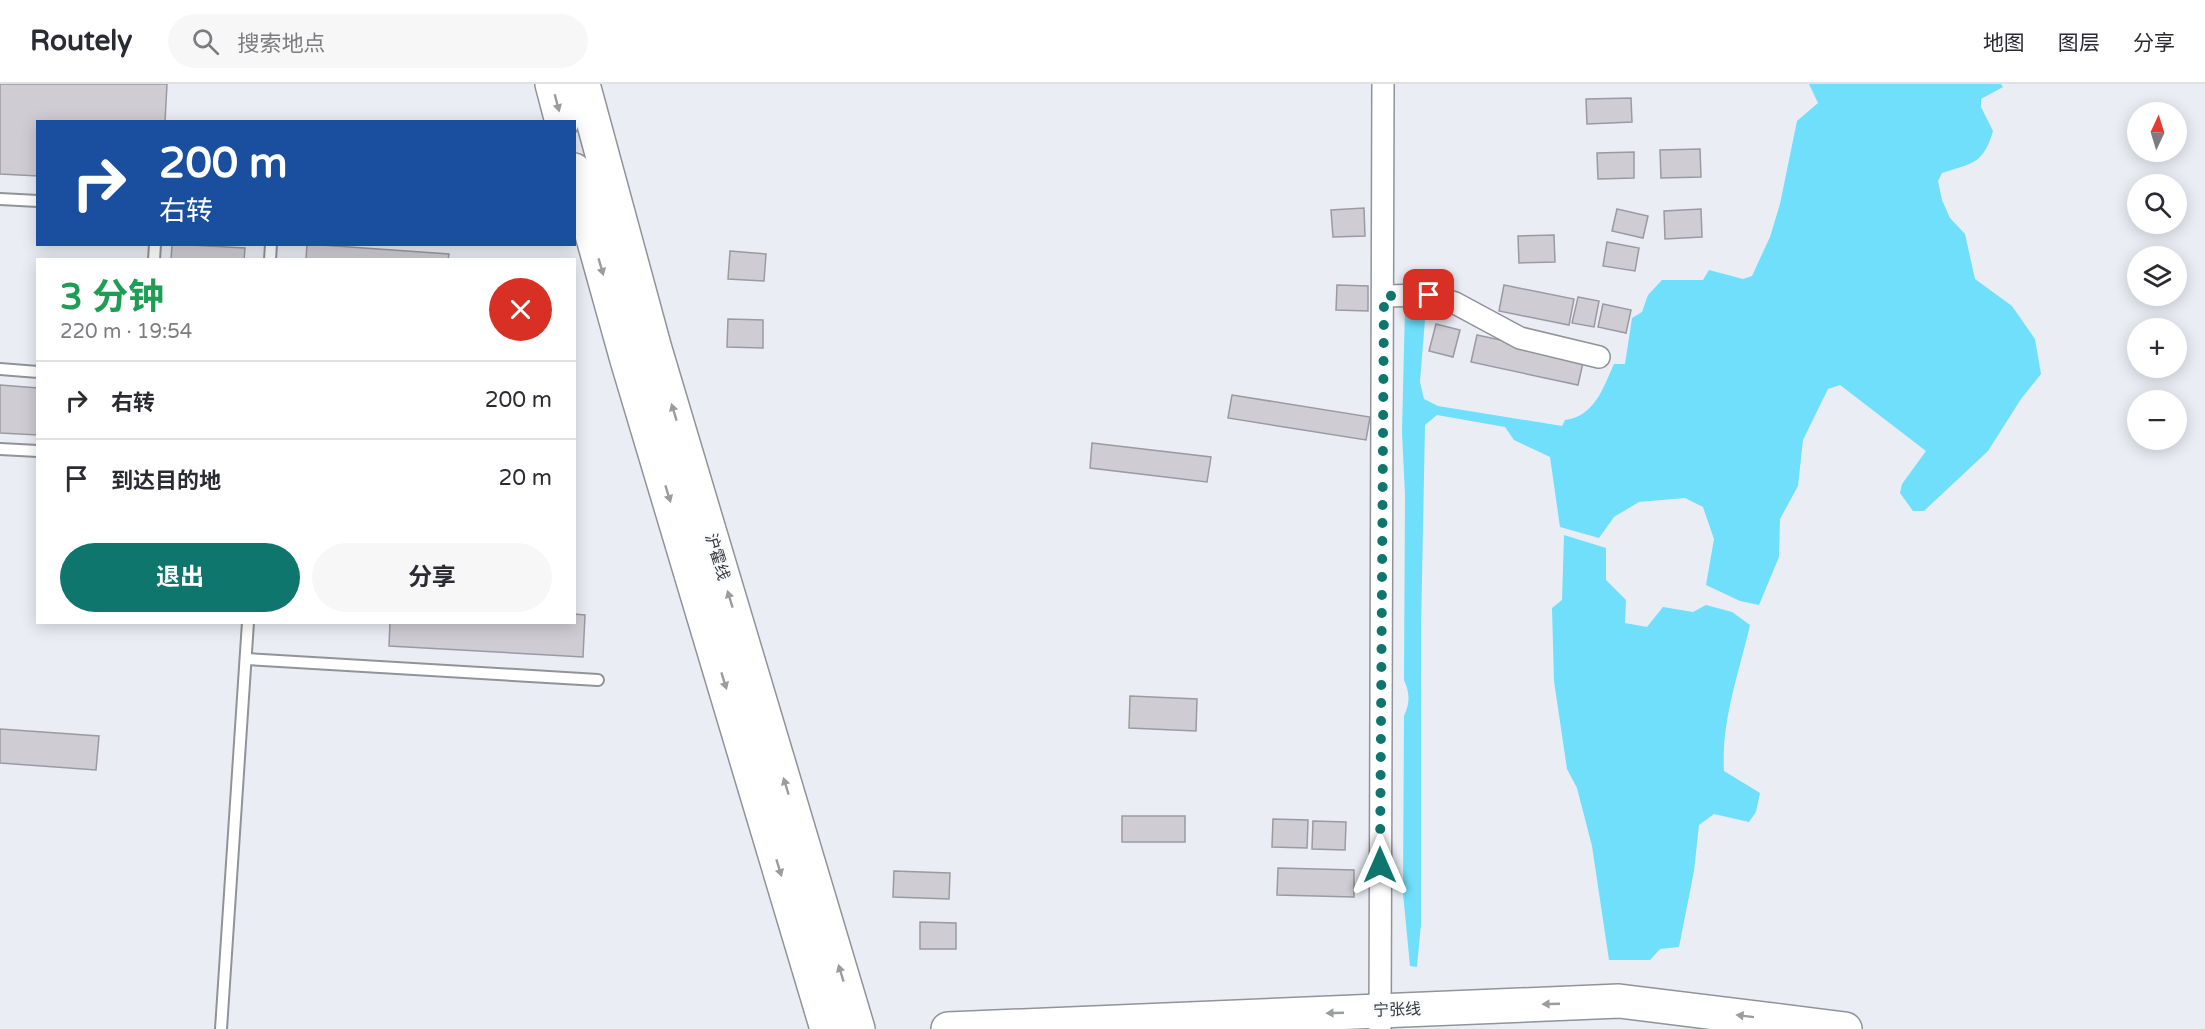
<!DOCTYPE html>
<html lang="zh">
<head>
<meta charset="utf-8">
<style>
	body { margin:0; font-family:"Varela Round","Noto Sans SC",sans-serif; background:#f7f7f7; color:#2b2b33; height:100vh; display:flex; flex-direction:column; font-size:22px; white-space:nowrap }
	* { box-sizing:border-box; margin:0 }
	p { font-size:20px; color:#7c7c81 }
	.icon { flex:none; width:33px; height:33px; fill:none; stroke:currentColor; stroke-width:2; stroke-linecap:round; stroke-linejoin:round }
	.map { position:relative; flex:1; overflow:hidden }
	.sheet { position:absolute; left:36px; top:174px; width:540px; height:366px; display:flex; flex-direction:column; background:#fff; border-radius:0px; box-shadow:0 3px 15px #0003 }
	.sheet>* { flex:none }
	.guide { position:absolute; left:36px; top:36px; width:540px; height:126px; border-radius:0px; box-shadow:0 3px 15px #0003; background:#1a4fa0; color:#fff; overflow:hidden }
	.needle { width:39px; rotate:4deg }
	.controls { position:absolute; left:2127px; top:18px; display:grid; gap:12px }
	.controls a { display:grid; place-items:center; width:60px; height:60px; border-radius:50%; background:#fff; box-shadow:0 3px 15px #0003; font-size:30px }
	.pin { position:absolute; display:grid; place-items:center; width:51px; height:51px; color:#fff; margin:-26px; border-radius:12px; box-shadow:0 3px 9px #0006 }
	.me { position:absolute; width:66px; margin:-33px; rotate:0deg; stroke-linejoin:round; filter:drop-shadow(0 0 4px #0008) }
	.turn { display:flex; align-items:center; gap:21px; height:126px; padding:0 24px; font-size:27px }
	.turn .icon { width:78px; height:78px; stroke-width:2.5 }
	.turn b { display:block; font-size:42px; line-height:51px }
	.round { display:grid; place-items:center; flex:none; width:63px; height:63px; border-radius:32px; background:#f7f7f7 }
	.summary { display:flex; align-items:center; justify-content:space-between; height:102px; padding:0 24px }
	h1 { font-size:36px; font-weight:700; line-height:45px; color:#1e9e55 }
	.cta { display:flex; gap:12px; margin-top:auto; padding:12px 24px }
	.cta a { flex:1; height:69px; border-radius:36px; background:#0f766e; color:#fff; font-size:24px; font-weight:700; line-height:69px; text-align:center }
	.cta a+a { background:#f7f7f7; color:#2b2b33 }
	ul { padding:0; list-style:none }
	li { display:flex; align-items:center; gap:18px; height:78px; padding:0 24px; border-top:2px solid #e1e1e2 }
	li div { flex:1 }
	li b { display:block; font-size:22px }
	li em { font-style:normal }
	header { display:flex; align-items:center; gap:36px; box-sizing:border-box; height:84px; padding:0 30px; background:#fff; border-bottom:2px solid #e1e1e2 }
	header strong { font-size:28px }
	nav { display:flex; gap:33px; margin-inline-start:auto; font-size:21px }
	.search { width:420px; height:54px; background:#f7f7f7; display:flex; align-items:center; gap:15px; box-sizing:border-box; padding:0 21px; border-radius:33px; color:#7c7c81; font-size:22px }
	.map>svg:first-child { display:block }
</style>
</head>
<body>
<header>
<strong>Routely</strong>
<div class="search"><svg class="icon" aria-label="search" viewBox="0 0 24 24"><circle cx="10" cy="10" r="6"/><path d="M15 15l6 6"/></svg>搜索地点</div>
<nav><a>地图</a><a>图层</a><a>分享</a></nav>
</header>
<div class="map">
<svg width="2205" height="945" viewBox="0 0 2205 945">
	<rect width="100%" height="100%" fill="#eaedf4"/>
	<g fill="#6fdffb">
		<path d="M1809,0H2001L2003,3L1981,15V23L1993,47C1983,81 1972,79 1942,89L1938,97L1942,116L1950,134L1965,150L1975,195L2012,222L2035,255L2041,290L2021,315L1988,367L1924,427H1913L1900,409L1902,400L1926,367L1840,301L1828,305L1803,356L1798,402L1780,435L1779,473L1759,521L1740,517L1706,501L1714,455L1703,423L1685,414L1639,418L1614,433L1599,454L1560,443L1550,373L1514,356L1505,343L1437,331L1425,341L1421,545V840L1417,883L1410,882L1403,809L1404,632C1410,619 1410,609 1404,596L1405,411L1402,348L1405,223H1426L1420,298L1424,315L1438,322L1562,342L1565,336C1595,332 1603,304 1614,280H1625L1632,234L1642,228L1648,211L1662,196H1703L1709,186L1743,195L1752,192L1770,153L1780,120L1797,37L1818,19Z"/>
		<path d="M1564,451L1606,464V496L1626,516L1625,539L1647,543L1663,523L1693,528L1706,521L1732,528L1750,541C1739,589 1721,637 1724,687L1760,709L1756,728L1749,738L1714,730L1699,741L1694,787L1679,863L1660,865L1650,876H1609L1592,762L1577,704L1567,685L1554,597L1552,524L1562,516Z"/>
	</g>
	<g fill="#cfcdd3" stroke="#9b9aa0" stroke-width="1.5">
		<path d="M0,0H167L165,38H38V92L0,90Z"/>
		<path d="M1631,14L1632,38L1587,40L1586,15Z"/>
		<path d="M1700,65L1701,93L1661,94L1660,66Z"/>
		<path d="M1634,68V94L1598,95L1597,69Z"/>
		<path d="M1364,124L1365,152L1333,153L1331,126Z"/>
		<path d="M1617,125L1648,132L1643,154L1612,147Z"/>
		<path d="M1701,125L1702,153L1665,155L1664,127Z"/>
		<path d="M1554,151L1555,178L1519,179L1518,152Z"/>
		<path d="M1607,158L1639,164L1635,187L1603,182Z"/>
		<path d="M172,160L245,164L244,176H171Z"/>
		<path d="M307,160L449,170L448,176H306Z"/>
		<path d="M730,167L766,170L764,197L728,195Z"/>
		<path d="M1337,201L1368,202V227L1336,226Z"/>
		<path d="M1504,201L1574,215L1569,241L1499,227Z"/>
		<path d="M1578,213L1599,217L1594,243L1572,239Z"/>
		<path d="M1603,220L1631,226L1626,249L1598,243Z"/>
		<path d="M728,235L763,236V264L727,263Z"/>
		<path d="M1436,240L1460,246L1453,273L1429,267Z"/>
		<path d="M1477,251L1584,274L1578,301L1471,278Z"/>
		<path d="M0,301L38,304V351L0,349Z"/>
		<path d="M1232,311L1370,333L1366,356L1228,334Z"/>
		<path d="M1092,359L1211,373L1207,398L1090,384Z"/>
		<path d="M574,530L585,531L583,573L389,562L390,538H574Z"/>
		<path d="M1130,612L1197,615L1196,647L1129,644Z"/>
		<path d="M0,645L99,652L96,686L0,679Z"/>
		<rect x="1122" y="732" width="63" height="26"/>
		<path d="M1273,735L1308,736L1307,764L1272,763Z"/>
		<path d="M1313,737L1346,738L1345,766L1312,765Z"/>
		<path d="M1278,784L1354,786V813L1277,811Z"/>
		<path d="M894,787L950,789L949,815L893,813Z"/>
		<path d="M920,838L956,839V865H920Z"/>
	</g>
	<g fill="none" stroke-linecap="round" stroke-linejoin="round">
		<g stroke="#909398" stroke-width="14">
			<g id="lane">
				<path d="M0,115L38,117"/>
				<path d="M154,176L155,160"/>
				<path d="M270,176L271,160"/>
				<path d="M0,285L38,288"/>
				<path d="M0,365L38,367"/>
				<path d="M246,575L598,596"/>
				<path d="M221,945L248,538"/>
			</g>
		</g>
		<g stroke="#909398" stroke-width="24">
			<g id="street">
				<path d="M1384,212L1429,211L1455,219L1520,254L1599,273"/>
				<path d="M1380,945L1383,0"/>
			</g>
		</g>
		<g stroke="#909398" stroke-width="36">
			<path id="primary" d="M948,945L1619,917L1845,945"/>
		</g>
		<g stroke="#909398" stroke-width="36">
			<g id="highway">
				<path d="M552,0L562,38"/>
				<path d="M583,0L655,265L858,945"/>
				<path d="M574,86L627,276L827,945"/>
			</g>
		</g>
		<use href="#lane" stroke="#fff" stroke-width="10"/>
		<use href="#street" stroke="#fff" stroke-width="21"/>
		<use href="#primary" stroke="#fff" stroke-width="33"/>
		<use href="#highway" stroke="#fff" stroke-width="33"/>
	</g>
	<defs><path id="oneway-solid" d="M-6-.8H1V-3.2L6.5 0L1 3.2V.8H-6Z" transform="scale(1.5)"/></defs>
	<g fill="#9b9c9d">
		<use href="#oneway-solid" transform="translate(557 19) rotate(75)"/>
		<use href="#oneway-solid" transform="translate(601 183) rotate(74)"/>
		<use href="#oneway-solid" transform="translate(674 328) rotate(-107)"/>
		<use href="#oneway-solid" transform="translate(668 410) rotate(73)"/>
		<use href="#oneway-solid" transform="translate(730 515) rotate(-107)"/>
		<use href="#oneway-solid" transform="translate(724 597) rotate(73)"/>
		<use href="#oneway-solid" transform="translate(786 702) rotate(-107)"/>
		<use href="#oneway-solid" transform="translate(779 784) rotate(73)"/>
		<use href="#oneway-solid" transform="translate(841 889) rotate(-107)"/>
		<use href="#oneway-solid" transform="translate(1551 920) rotate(178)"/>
		<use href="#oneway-solid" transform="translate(1335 929) rotate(178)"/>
		<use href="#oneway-solid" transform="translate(1745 932) rotate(-173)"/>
	</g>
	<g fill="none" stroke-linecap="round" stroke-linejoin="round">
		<path stroke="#0f766e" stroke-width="10" stroke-dasharray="0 18" d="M1380,781L1384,212L1429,211"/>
	</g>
	<g text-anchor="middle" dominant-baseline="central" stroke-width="4.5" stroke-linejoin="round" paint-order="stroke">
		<g font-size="16" fill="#37393b" stroke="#f8fafe">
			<text transform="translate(717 473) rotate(73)">沪霍线</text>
			<text transform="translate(1397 926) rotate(-2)">宁张线</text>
		</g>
	</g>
</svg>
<div class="controls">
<a><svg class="needle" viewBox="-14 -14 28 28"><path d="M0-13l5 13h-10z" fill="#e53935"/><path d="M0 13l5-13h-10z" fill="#7c7c81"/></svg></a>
<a><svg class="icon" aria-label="search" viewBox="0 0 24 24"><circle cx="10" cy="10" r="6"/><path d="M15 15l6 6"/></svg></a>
<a><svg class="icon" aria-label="layers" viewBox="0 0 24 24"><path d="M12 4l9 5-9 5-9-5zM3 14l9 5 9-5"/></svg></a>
<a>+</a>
<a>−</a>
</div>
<div class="pin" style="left:1429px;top:211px;background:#d93025"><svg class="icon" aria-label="arrive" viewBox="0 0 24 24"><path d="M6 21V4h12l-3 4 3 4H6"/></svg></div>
<svg class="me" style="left:1380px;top:781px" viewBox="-20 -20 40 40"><path d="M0-17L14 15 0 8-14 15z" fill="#0f766e" stroke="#fff" stroke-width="4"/></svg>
<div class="guide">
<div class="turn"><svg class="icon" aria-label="right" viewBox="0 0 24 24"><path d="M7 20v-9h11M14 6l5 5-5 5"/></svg><div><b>200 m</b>右转</div></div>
</div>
<section class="sheet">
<div class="summary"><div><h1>3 分钟</h1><p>220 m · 19:54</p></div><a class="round" style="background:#d93025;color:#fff"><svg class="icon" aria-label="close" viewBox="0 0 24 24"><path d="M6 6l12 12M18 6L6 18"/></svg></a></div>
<ul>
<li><svg class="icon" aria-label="right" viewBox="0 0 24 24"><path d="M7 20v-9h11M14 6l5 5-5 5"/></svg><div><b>右转</b></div><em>200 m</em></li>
<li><svg class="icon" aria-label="arrive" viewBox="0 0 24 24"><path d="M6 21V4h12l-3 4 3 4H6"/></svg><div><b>到达目的地</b></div><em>20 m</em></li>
</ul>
<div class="cta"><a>退出</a><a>分享</a></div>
</section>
</div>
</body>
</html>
